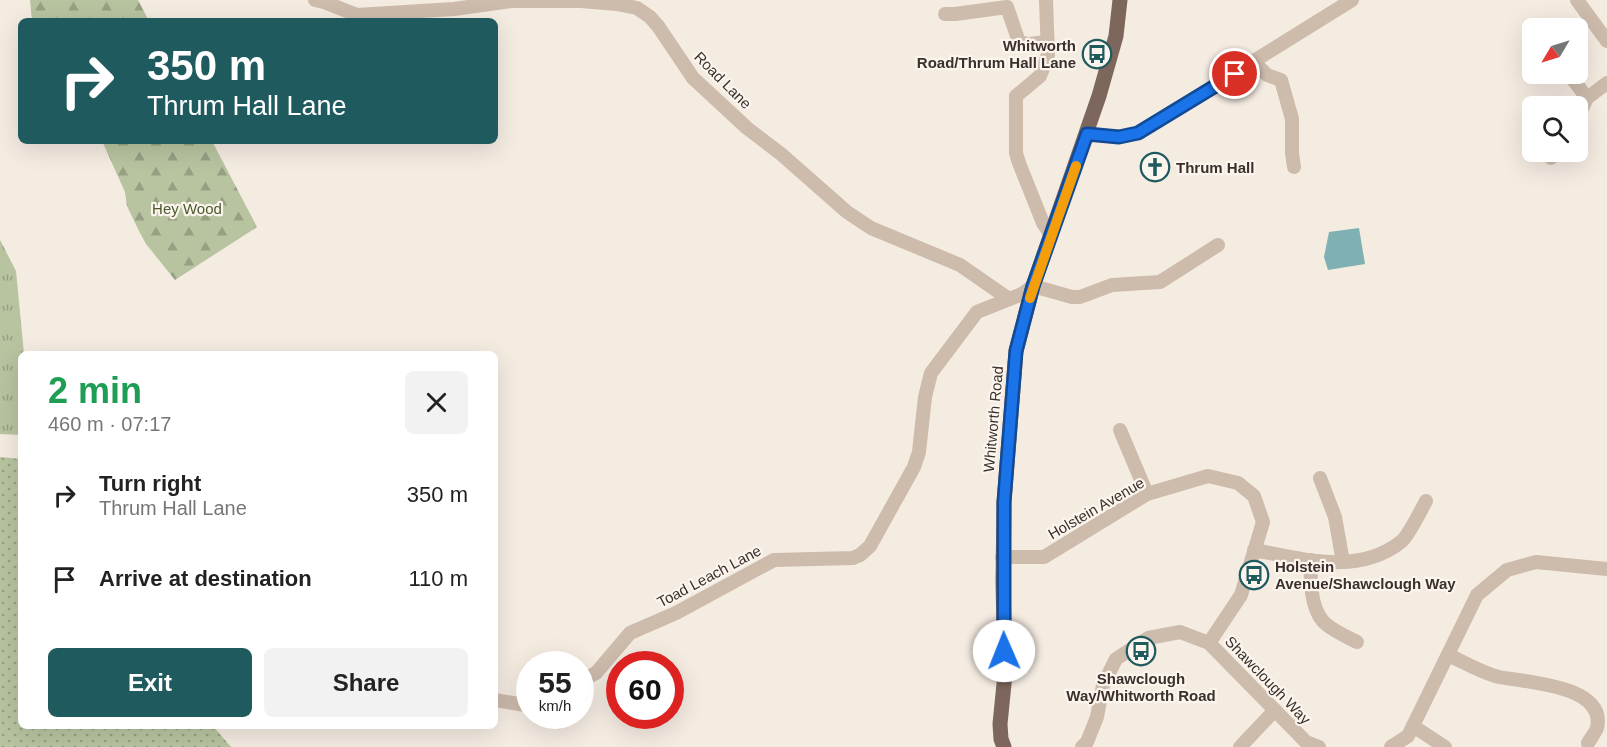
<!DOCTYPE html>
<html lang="en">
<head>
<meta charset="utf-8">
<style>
	body { margin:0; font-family:Helvetica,sans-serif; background:#f2f2f2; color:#222; height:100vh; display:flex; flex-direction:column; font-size:22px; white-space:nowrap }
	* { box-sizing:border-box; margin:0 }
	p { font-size:20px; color:#767676 }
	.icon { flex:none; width:33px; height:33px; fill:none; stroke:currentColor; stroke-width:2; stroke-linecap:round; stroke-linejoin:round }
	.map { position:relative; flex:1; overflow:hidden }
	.details { position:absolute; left:18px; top:351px; width:480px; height:378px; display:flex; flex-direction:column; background:#fff; border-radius:9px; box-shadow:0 6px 24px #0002 }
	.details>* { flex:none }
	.hud { position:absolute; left:18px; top:18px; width:480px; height:126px; border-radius:9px; box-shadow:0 6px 24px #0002; background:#1f5a5e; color:#fff; overflow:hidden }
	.needle { width:39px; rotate:232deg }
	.fabs { position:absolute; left:1522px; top:18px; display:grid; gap:12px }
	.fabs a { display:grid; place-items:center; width:66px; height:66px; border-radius:9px; background:#fff; box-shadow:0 6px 24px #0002; font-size:30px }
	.speed { position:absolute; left:516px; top:651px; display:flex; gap:12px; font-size:30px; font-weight:700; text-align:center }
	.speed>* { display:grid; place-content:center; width:78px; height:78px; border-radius:50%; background:#fff; box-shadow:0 6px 24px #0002; line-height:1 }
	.speed small { font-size:15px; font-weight:400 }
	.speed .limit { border:9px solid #d22; background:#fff; color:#111 }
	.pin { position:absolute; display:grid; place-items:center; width:51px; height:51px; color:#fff; margin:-26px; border:3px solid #fff; border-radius:50%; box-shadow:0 2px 6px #0007 }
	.me { position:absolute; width:66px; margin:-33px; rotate:359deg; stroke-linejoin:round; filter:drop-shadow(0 0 4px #0008) }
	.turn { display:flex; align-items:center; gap:21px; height:126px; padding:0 30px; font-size:27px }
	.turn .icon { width:78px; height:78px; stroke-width:2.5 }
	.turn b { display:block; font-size:42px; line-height:51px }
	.round { display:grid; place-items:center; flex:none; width:63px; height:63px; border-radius:9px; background:#f2f2f2 }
	.head { display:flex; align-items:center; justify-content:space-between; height:102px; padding:0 30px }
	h1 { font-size:36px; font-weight:800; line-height:45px; color:#1e9e55 }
	.cta { display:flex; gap:12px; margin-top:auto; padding:12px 30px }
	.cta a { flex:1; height:69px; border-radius:9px; background:#1f5a5e; color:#fff; font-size:24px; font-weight:800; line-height:69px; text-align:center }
	.cta a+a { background:#f2f2f2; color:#222 }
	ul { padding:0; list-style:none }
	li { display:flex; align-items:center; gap:18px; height:84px; padding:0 30px }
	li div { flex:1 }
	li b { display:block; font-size:22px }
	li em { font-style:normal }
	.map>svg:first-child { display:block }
</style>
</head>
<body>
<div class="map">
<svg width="1607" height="747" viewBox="0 0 1607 747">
	<defs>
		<pattern id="grass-dots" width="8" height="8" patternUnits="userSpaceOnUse" patternTransform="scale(1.5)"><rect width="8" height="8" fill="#b8c4a0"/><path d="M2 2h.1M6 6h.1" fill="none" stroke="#97a083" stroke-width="1.8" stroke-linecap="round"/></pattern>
		<pattern id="forest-firs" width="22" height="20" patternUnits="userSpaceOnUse" patternTransform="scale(1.5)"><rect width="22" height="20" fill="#b8c4a0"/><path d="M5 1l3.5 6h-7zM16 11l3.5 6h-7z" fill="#97a083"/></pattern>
		<pattern id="park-tufts" width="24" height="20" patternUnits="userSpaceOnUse" patternTransform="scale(1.5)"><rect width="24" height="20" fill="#b8c4a0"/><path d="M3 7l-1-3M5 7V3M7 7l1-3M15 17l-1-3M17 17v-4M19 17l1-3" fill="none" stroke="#97a083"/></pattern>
	</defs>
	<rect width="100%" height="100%" fill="#f4ebe1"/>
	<path fill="url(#grass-dots)" d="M0,457L21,459V726H213L231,747H0Z"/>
	<g fill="url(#forest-firs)">
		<path d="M30,0H138L149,21H32Z"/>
		<path d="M102,141H212L257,227L175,280L146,244L139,231L127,206L125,192Z"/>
	</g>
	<path fill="url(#park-tufts)" d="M0,240L16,271L24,354H21V435L0,434Z"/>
	<path fill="#7fb0b2" d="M1359,228L1365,264L1328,270L1324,257L1329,232Z"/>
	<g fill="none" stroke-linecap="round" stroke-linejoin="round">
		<g stroke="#cdbbac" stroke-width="14">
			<path d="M315,0L324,2L357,15L454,9L511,1H581L617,4L637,8L650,17L658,26L693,78L747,128L781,154L847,212L871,228L960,265L1009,299"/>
			<path d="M1046,0L1048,55L1040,76L1016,96V153L1019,163L1043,223L1051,235"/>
			<path d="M1577,0L1607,41"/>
			<path d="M945,14H955L1007,7L1019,42L1029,44L1047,42"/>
			<path d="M1254,62L1267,75L1281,80L1292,119V153L1294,167"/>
			<path d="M1569,74L1587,98"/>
			<path d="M1578,117L1587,98L1607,83"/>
			<path d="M1087,134L1119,137L1138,133L1352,0"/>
			<path d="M1551,158L1557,152"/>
			<path d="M1120,430L1147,494"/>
			<path d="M1320,478L1335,517L1343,562"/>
			<path d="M1254,550C1303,559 1359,576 1402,541C1410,533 1420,512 1426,501"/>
			<path d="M1002,557H1044L1147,494L1208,476L1238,483L1254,496L1263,522L1241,595L1209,643"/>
			<path d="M1311,560C1310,579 1310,612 1327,625C1336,632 1347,637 1357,642"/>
			<path d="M1448,655C1464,662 1482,673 1499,677C1524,682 1607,685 1597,728C1595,733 1591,738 1588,743"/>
			<path d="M580,681L596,673L630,633L676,613L774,560L853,558L860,555L870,546L914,467L919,452L925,397L931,373L977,312L1022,294L1033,286L1072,297H1080L1112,285L1160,282L1218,245"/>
			<path d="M495,700L525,705L530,704"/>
			<path d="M1413,726L1445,747"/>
			<path d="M1082,747L1087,742L1097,717L1103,685L1116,659L1148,638L1180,632L1209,643L1306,742L1319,747"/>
			<path d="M1240,747L1275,710"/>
			<path d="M1391,747L1408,736L1477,595L1507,570L1536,562L1607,569"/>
		</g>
		<path stroke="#7d675c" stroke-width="15" d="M1004,747L1001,739L1000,724L1005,674L1003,582L1004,502L1016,351L1033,286L1099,96L1116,36L1120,0"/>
	</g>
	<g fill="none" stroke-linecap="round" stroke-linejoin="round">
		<g stroke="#114b97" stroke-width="15">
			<path id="route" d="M1004,651V502L1016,351L1033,286L1087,134L1119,137L1138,133L1235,74"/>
		</g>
		<use href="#route" stroke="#1a73e8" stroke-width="10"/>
		<path stroke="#f59e0b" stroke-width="10" d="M1030,298L1076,166"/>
	</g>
	<defs>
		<g id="bus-ring" transform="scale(1.5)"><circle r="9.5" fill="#fbf5ee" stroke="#1f5a5e" stroke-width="1.5"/><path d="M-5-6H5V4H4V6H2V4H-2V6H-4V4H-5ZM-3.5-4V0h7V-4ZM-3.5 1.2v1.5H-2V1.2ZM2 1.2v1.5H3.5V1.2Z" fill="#1f5a5e"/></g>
		<g id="church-ring" transform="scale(1.5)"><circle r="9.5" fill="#fbf5ee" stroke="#1f5a5e" stroke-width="1.5"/><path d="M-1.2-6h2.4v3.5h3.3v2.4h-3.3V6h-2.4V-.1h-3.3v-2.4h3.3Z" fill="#1f5a5e"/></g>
	</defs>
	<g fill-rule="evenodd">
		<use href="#bus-ring" x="1097" y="54"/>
		<use href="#church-ring" x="1155" y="167"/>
		<use href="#bus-ring" x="1254" y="575"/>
		<use href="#bus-ring" x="1141" y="651"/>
	</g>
	<g text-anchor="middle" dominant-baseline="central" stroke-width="4.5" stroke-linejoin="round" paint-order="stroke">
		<g font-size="15" font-weight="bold" fill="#3b302b" stroke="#fbf5ee" text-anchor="start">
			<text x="1076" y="45" text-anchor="end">Whitworth<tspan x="1076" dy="17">Road/Thrum Hall Lane</tspan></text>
			<text x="1176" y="167">Thrum Hall</text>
			<text x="1275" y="566">Holstein<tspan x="1275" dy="17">Avenue/Shawclough Way</tspan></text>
			<text x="1141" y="678" text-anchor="middle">Shawclough<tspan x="1141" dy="17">Way/Whitworth Road</tspan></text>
		</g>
		<g font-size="15" fill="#3b302b" stroke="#fbf5ee">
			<text transform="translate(723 80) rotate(45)">Road Lane</text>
			<text transform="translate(993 419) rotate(-85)">Whitworth Road</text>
			<text transform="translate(1096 508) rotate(-30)">Holstein Avenue</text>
			<text transform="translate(709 576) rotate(-28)">Toad Leach Lane</text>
			<text transform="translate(1268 680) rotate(46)">Shawclough Way</text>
		</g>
		<g font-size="15" fill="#4a5a2e" stroke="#fbf5ee">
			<text x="187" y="208">Hey Wood</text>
		</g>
	</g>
</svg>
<div class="fabs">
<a><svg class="needle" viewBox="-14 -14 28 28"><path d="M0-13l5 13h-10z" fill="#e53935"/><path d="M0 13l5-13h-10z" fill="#767676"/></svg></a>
<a><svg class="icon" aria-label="search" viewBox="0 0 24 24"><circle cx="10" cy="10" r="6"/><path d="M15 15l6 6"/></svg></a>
</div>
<div class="speed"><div>55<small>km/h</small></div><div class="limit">60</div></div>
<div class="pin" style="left:1235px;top:74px;background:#d93025"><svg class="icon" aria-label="arrive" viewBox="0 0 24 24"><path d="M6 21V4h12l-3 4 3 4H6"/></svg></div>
<svg class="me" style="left:1004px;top:651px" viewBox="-20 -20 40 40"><circle r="19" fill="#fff"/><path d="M0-13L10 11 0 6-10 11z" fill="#1a73e8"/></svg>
<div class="hud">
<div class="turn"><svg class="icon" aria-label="right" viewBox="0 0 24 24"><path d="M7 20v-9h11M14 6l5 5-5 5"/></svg><div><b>350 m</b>Thrum Hall Lane</div></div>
</div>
<section class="details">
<div class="head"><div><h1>2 min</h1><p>460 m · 07:17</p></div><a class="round"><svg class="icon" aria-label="close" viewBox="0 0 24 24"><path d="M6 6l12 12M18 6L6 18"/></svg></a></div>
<ul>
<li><svg class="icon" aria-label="right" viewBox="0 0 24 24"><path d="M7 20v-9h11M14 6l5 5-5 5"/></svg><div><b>Turn right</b><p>Thrum Hall Lane</p></div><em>350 m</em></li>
<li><svg class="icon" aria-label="arrive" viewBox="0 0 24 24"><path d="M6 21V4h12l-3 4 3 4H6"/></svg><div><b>Arrive at destination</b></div><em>110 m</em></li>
</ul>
<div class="cta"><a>Exit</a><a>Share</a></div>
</section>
</div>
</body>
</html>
